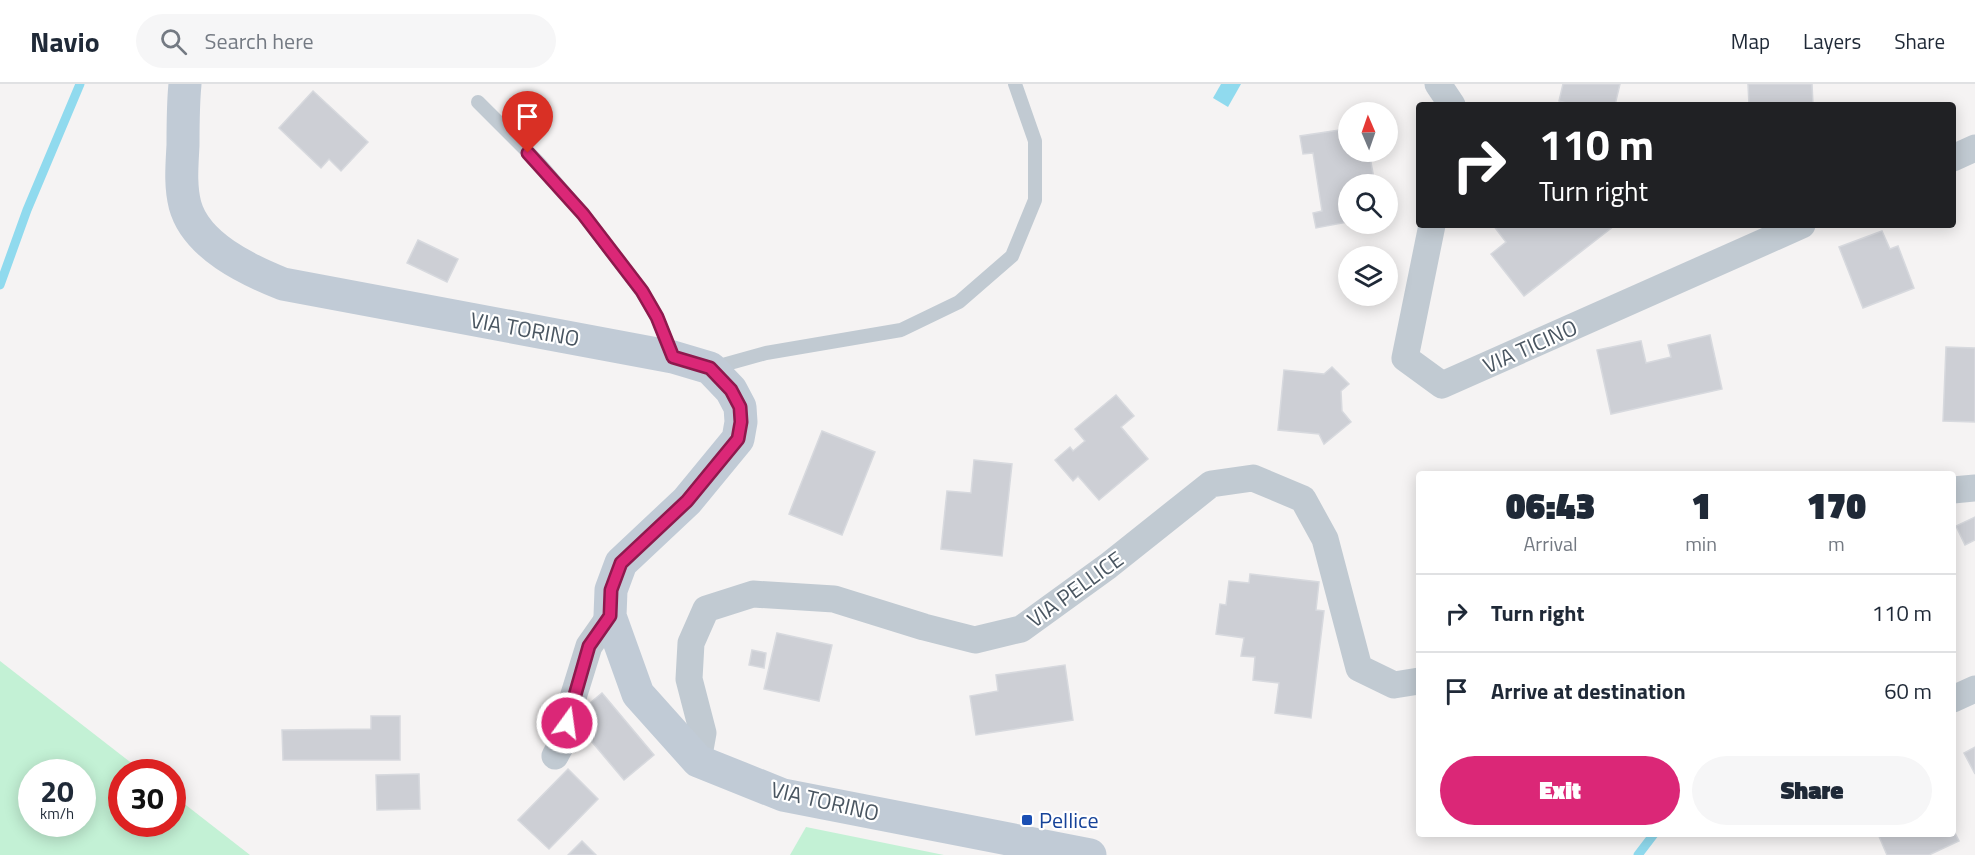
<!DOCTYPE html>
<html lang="en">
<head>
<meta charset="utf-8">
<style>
	body { margin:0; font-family:"Titillium Web",sans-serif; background:#f6f6f7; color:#1f2937; height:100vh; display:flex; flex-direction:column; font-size:22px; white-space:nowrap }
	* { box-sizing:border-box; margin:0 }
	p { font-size:20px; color:#747a83 }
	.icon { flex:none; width:33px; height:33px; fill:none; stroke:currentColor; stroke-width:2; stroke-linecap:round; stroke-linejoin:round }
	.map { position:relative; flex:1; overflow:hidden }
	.details { position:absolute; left:1416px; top:387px; width:540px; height:366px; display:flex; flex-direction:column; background:#fff; border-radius:6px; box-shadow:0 3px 15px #0003 }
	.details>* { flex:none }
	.hud { position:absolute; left:1416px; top:18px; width:540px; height:126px; border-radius:6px; box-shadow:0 3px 15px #0003; background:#202124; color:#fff; overflow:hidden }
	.needle { width:39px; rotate:358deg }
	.fabs { position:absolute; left:1338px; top:18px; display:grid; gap:12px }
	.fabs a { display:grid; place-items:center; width:60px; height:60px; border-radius:50%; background:#fff; box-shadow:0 3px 15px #0003; font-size:30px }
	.speed { position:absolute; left:18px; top:675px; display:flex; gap:12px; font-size:30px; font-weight:700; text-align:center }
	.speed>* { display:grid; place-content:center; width:78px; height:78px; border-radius:50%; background:#fff; box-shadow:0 3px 15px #0003; line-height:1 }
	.speed small { font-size:15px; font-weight:400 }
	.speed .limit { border:9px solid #d22; background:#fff; color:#111 }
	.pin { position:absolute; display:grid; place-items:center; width:51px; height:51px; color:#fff; margin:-62px -26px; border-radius:50% 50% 50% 0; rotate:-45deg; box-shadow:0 0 6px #0007 }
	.pin .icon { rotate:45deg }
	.me { position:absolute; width:66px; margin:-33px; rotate:14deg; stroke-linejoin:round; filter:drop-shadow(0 0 4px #0008) }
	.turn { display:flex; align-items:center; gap:21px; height:126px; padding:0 24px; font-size:27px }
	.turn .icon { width:78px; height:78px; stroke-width:2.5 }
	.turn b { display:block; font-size:42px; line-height:51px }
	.eta { display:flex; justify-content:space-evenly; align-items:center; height:102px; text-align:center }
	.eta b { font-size:36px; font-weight:800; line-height:42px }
	.action { display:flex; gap:12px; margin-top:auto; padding:12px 24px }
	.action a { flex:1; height:69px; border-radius:36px; background:#db2777; color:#fff; font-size:24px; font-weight:800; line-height:69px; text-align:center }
	.action a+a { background:#f6f6f7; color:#1f2937 }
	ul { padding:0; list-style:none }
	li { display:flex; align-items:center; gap:18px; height:78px; padding:0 24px; border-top:2px solid #e0e1e3 }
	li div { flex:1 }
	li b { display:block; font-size:22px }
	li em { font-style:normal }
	header { display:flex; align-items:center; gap:36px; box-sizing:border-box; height:84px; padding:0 30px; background:#fff; border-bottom:2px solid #e0e1e3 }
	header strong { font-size:28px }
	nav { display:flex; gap:33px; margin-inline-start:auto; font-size:21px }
	.search { width:420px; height:54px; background:#f6f6f7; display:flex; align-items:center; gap:15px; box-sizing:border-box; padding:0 21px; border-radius:33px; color:#747a83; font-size:22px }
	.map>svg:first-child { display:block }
</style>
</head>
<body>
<header>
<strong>Navio</strong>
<div class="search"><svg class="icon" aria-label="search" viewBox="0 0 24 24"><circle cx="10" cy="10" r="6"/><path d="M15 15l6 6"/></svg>Search here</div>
<nav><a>Map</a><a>Layers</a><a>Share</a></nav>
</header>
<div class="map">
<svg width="1975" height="771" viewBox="0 0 1975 771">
	<rect width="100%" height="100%" fill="#f5f3f3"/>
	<g fill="#c3f1d5" fill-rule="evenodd">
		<path d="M0,577L143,688H122V740H172L173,711L250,771H0ZM32,688H82V740H32Z"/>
		<path d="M806,743L944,771H790Z"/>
	</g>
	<path fill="#90daee" d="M1221,0H1241L1228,23L1213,14Z"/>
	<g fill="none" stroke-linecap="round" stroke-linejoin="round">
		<g stroke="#90daee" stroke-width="9">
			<path d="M0,201L27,126L80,0"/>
			<path d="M1638,771L1654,750"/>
		</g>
	</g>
	<g fill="#cdcfd5" stroke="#d7d9de" stroke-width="1.5">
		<path d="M1563,0H1620L1615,21H1574L1559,17Z"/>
		<path d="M1748,0H1812L1813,21H1749Z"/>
		<path d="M313,7L368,58L341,87L329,75L321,84L279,44Z"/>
		<path d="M1346,45L1348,47V68H1369L1375,100H1348V138L1316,144L1313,129L1322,127L1313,69L1303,70L1300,52Z"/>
		<path d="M1493,141H1613L1614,142L1524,212L1491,170L1506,158Z"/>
		<path d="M1882,147L1890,165L1898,162L1914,204L1863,224L1839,163Z"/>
		<path d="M418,156L458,175L447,198L407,179Z"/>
		<path d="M1710,251L1722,305L1611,330L1597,266L1641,257L1646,279L1671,273L1668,261Z"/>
		<path d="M1946,263L1975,264V338L1943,337Z"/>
		<path d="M1332,283L1349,300L1341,307L1342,327L1351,338L1324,360L1319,350L1278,346L1284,286L1324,290Z"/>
		<path d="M1116,311L1134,332L1121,343L1148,375L1099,416L1078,392L1073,397L1055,376L1070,363L1073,367L1085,357L1075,345Z"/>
		<path d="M822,347L875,368L842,451L789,430Z"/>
		<path d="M974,376L1012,380L1002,472L941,465L947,407L971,409Z"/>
		<rect x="1428" y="388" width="65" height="2"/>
		<path d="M1975,433V456L1965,461L1956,442Z"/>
		<path d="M1250,490L1319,498L1316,526L1324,527L1311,634L1275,629L1279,599L1253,596L1255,573L1241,572L1244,554L1216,550L1220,520L1226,521L1229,497L1249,499Z"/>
		<path d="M777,549L832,561L819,617L764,605Z"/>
		<path d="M752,566L766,569L764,584L749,581Z"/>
		<path d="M1065,581L1073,636L976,651L970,612L998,607L996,591Z"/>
		<path d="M602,609L654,671L624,696L572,634Z"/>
		<path d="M371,632H400V676H283L282,646L371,645Z"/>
		<path d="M1975,663V690L1964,669Z"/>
		<path d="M568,685L598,715L549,765L518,736Z"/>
		<path d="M419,690L420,725L377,726L376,691Z"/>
		<path d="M1953,745L1959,757L1929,771H1887L1878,750H1953Z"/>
		<path d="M582,757L596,771H568Z"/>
	</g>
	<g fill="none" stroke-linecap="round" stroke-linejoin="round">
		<g stroke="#c1cad2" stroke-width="14">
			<path d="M478,18L540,80L583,130L642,208L657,233L672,271"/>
			<path d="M712,284L766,269L901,246L959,218L1012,172L1035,116V57L1015,0"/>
		</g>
		<g stroke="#c1cad2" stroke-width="27">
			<path d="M1438,0L1452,21"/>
			<path d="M1953,74L1975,64"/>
			<path d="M1432,141L1405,274L1442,301L1802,141"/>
			<path d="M1953,406L1975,404"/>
			<path d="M1953,615L1975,605"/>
			<path d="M555,672L562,659L571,620L589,562L610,532"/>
			<path d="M698,677L703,649L689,595L691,559L706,525L753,510L834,515L924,543L975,556L1021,545L1108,482L1211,400L1253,394L1303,415L1325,455L1359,584L1394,601L1419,597"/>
		</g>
		<path stroke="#c1cbd6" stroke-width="33" d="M185,0C183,20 183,40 183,61C182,81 180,101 185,121C196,162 248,186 283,200L673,273L710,284L731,306L740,323L741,338L738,355L687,417L621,479L611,506L610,532L638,610L698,677L783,711L1090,771"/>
	</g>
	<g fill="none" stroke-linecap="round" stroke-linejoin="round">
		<g stroke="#8e194d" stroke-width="15">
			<path id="route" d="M528,69L583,130L642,207L657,233L673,273L710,284L731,306L740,323L741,338L738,355L687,417L621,479L611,506L610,532L589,562L567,639"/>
		</g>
		<use href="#route" stroke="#db2777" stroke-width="10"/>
	</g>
	<rect fill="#1a4fb4" stroke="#fff" stroke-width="2" x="1021" y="730" width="12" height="12" rx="3"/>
	<g text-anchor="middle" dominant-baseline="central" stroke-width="4.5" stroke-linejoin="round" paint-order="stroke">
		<g font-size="22" fill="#4a5661" stroke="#fff">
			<text transform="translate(525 245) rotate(10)">VIA TORINO</text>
			<text transform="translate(1530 262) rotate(-24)">VIA TICINO</text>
			<text transform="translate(1075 505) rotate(-36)">VIA PELLICE</text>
			<text transform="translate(825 717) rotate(13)">VIA TORINO</text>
		</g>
		<g font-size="22" fill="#164399" stroke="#fff" text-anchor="start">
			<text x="1039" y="736">Pellice</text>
		</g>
	</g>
</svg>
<div class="fabs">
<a><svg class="needle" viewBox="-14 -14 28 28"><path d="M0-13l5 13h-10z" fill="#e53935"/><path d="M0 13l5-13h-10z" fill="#747a83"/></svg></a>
<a><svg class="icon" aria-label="search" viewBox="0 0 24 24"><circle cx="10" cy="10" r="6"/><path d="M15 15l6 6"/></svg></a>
<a><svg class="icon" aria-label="layers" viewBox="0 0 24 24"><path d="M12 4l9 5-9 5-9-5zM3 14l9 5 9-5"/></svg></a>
</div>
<div class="speed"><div>20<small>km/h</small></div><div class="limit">30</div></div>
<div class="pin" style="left:528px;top:69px;background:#d93025"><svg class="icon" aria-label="arrive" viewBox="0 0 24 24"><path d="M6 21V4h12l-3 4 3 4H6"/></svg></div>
<svg class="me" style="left:567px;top:639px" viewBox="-20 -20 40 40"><circle r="17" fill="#db2777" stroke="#fff" stroke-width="3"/><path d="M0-11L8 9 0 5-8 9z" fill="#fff"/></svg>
<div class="hud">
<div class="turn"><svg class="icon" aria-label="right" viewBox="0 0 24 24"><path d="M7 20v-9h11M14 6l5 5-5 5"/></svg><div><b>110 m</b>Turn right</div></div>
</div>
<section class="details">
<div class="eta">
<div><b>06:43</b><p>Arrival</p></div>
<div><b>1</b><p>min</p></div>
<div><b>170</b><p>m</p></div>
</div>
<ul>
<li><svg class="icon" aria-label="right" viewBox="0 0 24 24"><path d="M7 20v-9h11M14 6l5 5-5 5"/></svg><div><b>Turn right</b></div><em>110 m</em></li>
<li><svg class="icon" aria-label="arrive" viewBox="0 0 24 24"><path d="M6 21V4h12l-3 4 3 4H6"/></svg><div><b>Arrive at destination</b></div><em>60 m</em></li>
</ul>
<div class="action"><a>Exit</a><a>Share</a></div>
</section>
</div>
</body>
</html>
